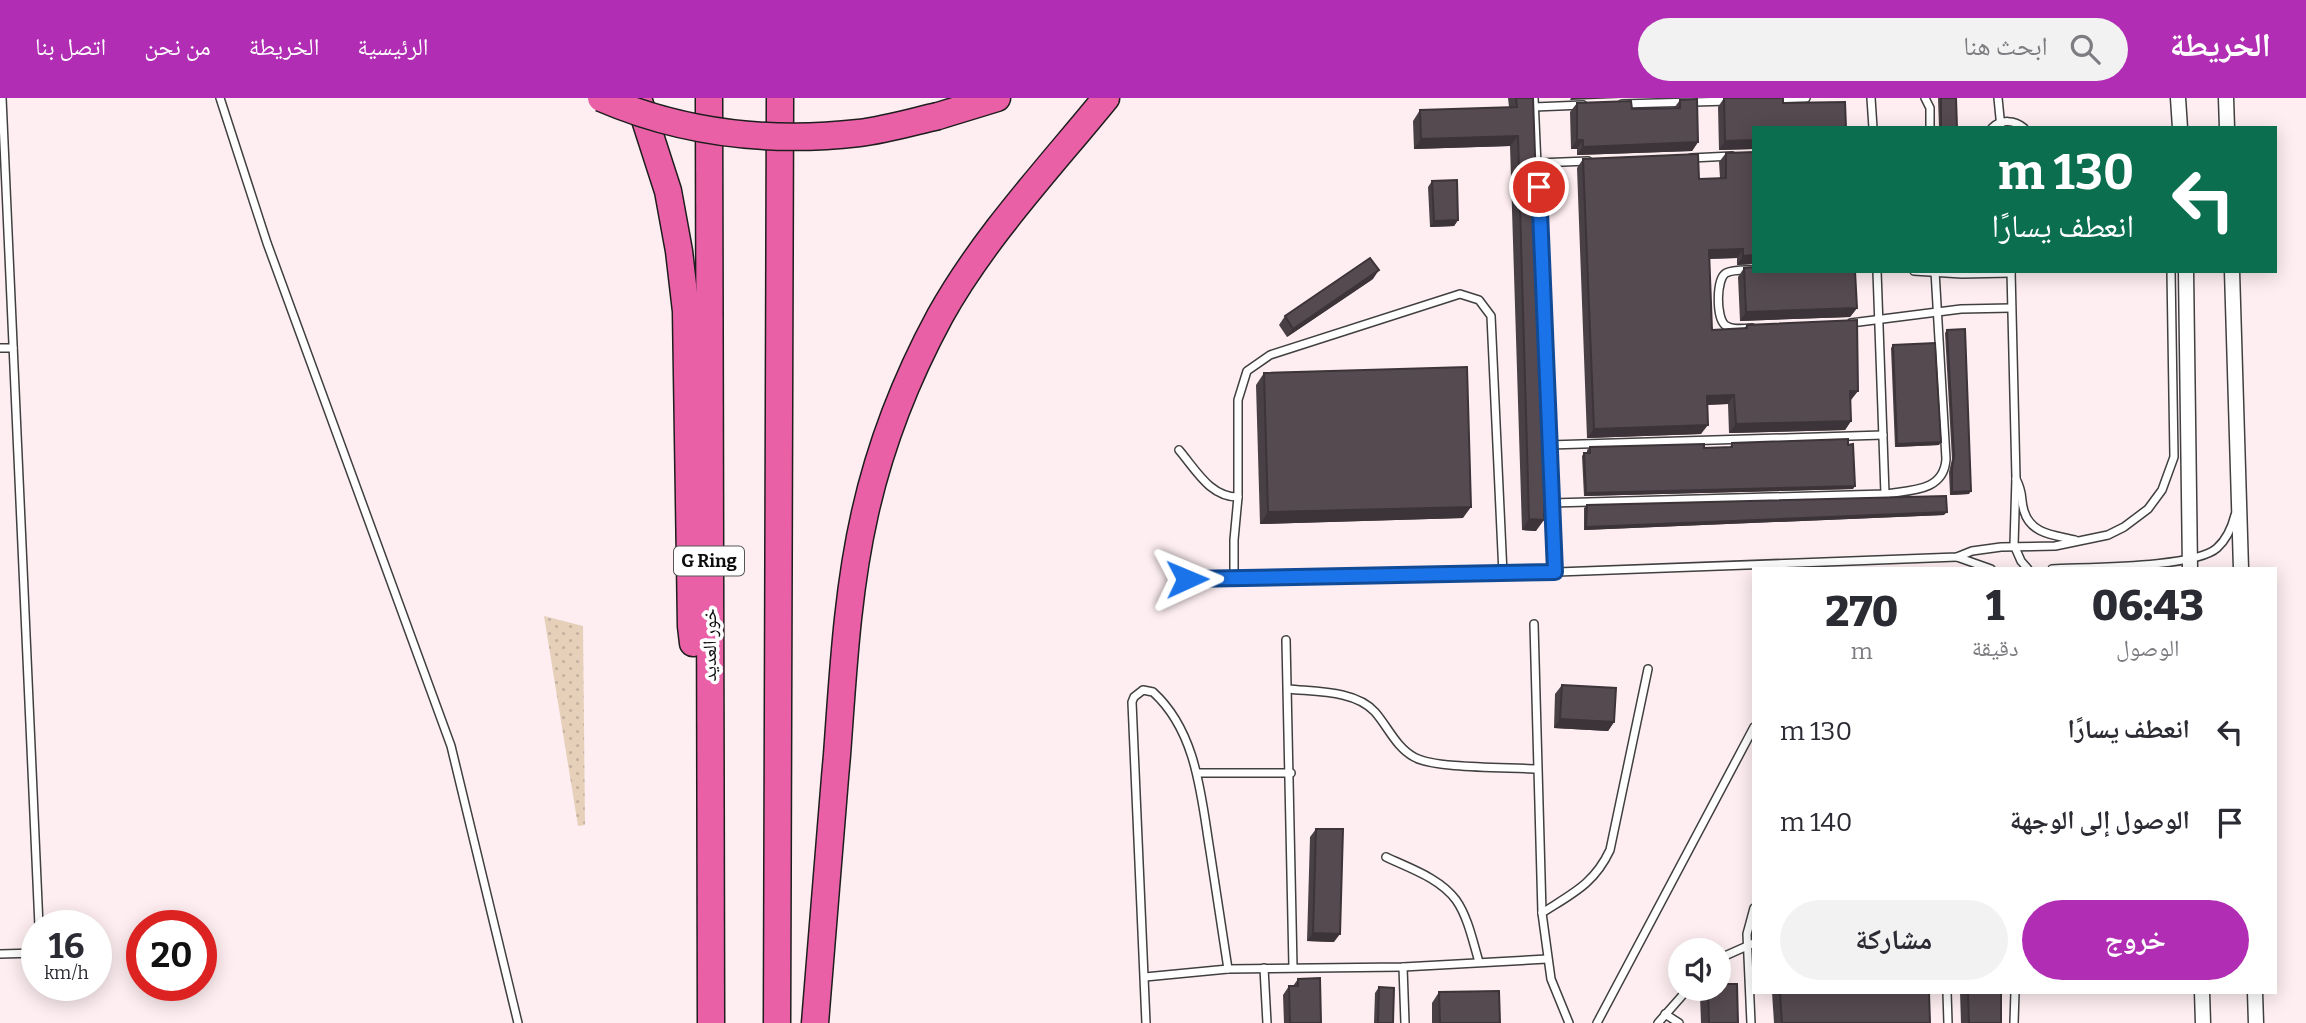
<!DOCTYPE html>
<html lang="ar">
<head>
<meta charset="utf-8">
<style>
	body { margin:0; font-family:Bitter,"Noto Naskh Arabic",serif; background:#f2f2f3; color:#2b2b33; direction:rtl; height:100vh; display:flex; flex-direction:column; font-size:26px; white-space:nowrap }
	* { box-sizing:border-box; margin:0 }
	p { font-size:23px; color:#7c7c81 }
	.icon { flex:none; width:38px; height:38px; fill:none; stroke:currentColor; stroke-width:2; stroke-linecap:round; stroke-linejoin:round }
	.map { position:relative; flex:1; overflow:hidden; direction:ltr }
	.details { position:absolute; left:1752px; top:469px; width:525px; height:427px; display:flex; flex-direction:column; background:#fff; border-radius:0px; box-shadow:0 4px 18px #0003; direction:rtl }
	.details>* { flex:none }
	.top-card { position:absolute; left:1752px; top:28px; width:525px; height:147px; border-radius:0px; box-shadow:0 4px 18px #0003; direction:rtl; background:#0b6e4f; color:#fff; overflow:hidden }
	.buttons { position:absolute; left:1668px; top:840px; display:grid; gap:14px }
	.buttons a { display:grid; place-items:center; width:63px; height:63px; border-radius:50%; background:#fff; box-shadow:0 4px 18px #0003; font-size:35px }
	.speed { position:absolute; left:21px; top:812px; display:flex; gap:14px; font-size:35px; font-weight:700; text-align:center }
	.speed>* { display:grid; place-content:center; width:91px; height:91px; border-radius:50%; background:#fff; box-shadow:0 4px 18px #0003; line-height:1 }
	.speed small { font-size:18px; font-weight:400 }
	.speed .limit { border:10px solid #d22; background:#fff; color:#111 }
	.pin { position:absolute; display:grid; place-items:center; width:60px; height:60px; color:#fff; margin:-30px; border:4px solid #fff; border-radius:50%; box-shadow:0 2px 7px #0007 }
	.me { position:absolute; width:77px; margin:-38px; rotate:89deg; stroke-linejoin:round; filter:drop-shadow(0 0 5px #0008) }
	.turn { display:flex; align-items:center; gap:24px; height:147px; padding:0 28px; font-size:32px }
	.turn .icon { width:91px; height:91px; stroke-width:2.5 }
	.turn b { display:block; font-size:49px; line-height:60px }
	.eta { display:flex; justify-content:space-evenly; align-items:center; height:119px; text-align:center }
	.eta b { font-size:42px; font-weight:800; line-height:49px }
	.cta { display:flex; gap:14px; margin-top:auto; padding:14px 28px }
	.cta a { flex:1; height:80px; border-radius:42px; background:#b12eb4; color:#fff; font-size:28px; font-weight:800; line-height:80px; text-align:center }
	.cta a+a { background:#f2f2f3; color:#2b2b33 }
	ul { padding:0; list-style:none }
	li { display:flex; align-items:center; gap:21px; height:91px; padding:0 28px }
	li div { flex:1 }
	li b { display:block; font-size:26px }
	li em { font-style:normal }
	header { display:flex; align-items:center; gap:42px; box-sizing:border-box; height:98px; padding:0 35px; background:#b12eb4; color:#fff }
	header strong { font-size:33px }
	nav { display:flex; gap:38px; margin-inline-start:auto; font-size:24px }
	.search { width:490px; height:63px; background:#f2f2f3; display:flex; align-items:center; gap:18px; box-sizing:border-box; padding:0 24px; border-radius:38px; color:#7c7c81; font-size:26px }
	.map>svg:first-child { display:block }
</style>
</head>
<body>
<header>
<strong>الخريطة</strong>
<div class="search"><svg class="icon" aria-label="search" viewBox="0 0 24 24"><circle cx="10" cy="10" r="6"/><path d="M15 15l6 6"/></svg>ابحث هنا</div>
<nav><a>الرئيسية</a><a>الخريطة</a><a>من نحن</a><a>اتصل بنا</a></nav>
</header>
<div class="map">
<svg width="2306" height="925" viewBox="0 0 2306 925">
	<defs>
		<pattern id="grass-dots" width="8" height="8" patternUnits="userSpaceOnUse" patternTransform="scale(1.75)"><rect width="8" height="8" fill="#e6d0ba"/><path d="M2 2h.1M6 6h.1" fill="none" stroke="#c4b19f" stroke-width="1.8" stroke-linecap="round"/></pattern>
	</defs>
	<rect width="100%" height="100%" fill="#feeef1"/>
	<path fill="url(#grass-dots)" d="M544,518L583,528L585,727L578,728Z"/>
	<g fill="none" stroke-linecap="round" stroke-linejoin="round">
		<g stroke="#404040" stroke-width="10">
			<g id="lane">
				<path d="M2,0L39,828"/>
				<path d="M220,0L267,145L451,648L518,925"/>
				<path d="M1534,0L1555,474"/>
				<path d="M1871,0L1873,30"/>
				<path d="M1925,0L1930,10V30"/>
				<path d="M1998,0L2001,30"/>
				<path d="M1773,1L1806,0"/>
				<path d="M1622,6L1729,3"/>
				<path d="M1534,9L1583,7"/>
				<path d="M1992,30C2001,21 2015,22 2024,30"/>
				<path d="M1691,60L1732,58"/>
				<path d="M1538,65L1588,63"/>
				<path d="M1877,173L1885,396"/>
				<path d="M1914,173L1962,176L2011,175"/>
				<path d="M2011,173L2016,380L2014,447L2021,463L2028,471"/>
				<path d="M1851,225L1961,211L2011,210"/>
				<path d="M1752,230C1743,230 1732,233 1725,227C1716,219 1716,181 1726,175C1733,171 1745,172 1754,172"/>
				<path d="M0,250H13"/>
				<path d="M1549,347L1883,337"/>
				<path d="M1179,352C1196,372 1210,399 1238,399"/>
				<path d="M2016,381C2024,396 2020,400 2024,413C2031,437 2056,437 2075,442"/>
				<path d="M1552,405L1885,396C1910,392 1944,394 1946,361L1935,173"/>
				<path d="M1957,459L1991,471"/>
				<path d="M2052,471C2086,469 2195,470 2217,450C2227,441 2232,429 2235,417"/>
				<path d="M1234,480V442L1238,399V302L1247,273L1270,257L1460,196L1479,202L1491,218L1503,476"/>
				<path d="M1187,481L1503,476L1957,459L1972,453L2001,449L2055,448L2108,437L2124,429L2148,411L2162,392L2174,359L2171,173"/>
				<path d="M1534,526L1542,815L1551,881L1569,925"/>
				<path d="M1286,542L1293,869"/>
				<path d="M1288,591C1315,594 1355,592 1375,614C1388,629 1396,649 1414,659C1435,671 1509,669 1537,671"/>
				<path d="M1197,675H1291"/>
				<path d="M1386,759C1409,770 1440,780 1456,802C1468,819 1473,844 1479,864"/>
				<path d="M1542,815C1573,795 1594,786 1610,752L1648,571"/>
				<path d="M0,856L37,855"/>
				<path d="M1718,861L1754,845"/>
				<path d="M1403,869L1405,925"/>
				<path d="M1264,870L1267,925"/>
				<path d="M1145,879L1228,871L1403,869L1547,861"/>
				<path d="M1947,894L1948,925"/>
				<path d="M1665,916L1679,925"/>
				<path d="M1146,925L1132,604L1134,599L1143,592L1153,594C1197,634 1201,698 1210,753C1216,792 1222,832 1228,871"/>
				<path d="M1597,925L1754,629"/>
				<path d="M1658,925L1688,891"/>
				<path d="M1751,925L1747,836L1754,810"/>
				<path d="M2014,925L2015,894"/>
			</g>
		</g>
		<g stroke="#404040" stroke-width="17">
			<g id="street">
				<path d="M2178,0L2180,30"/>
				<path d="M2226,0L2227,30"/>
				<path d="M2186,173L2190,471"/>
				<path d="M2232,173L2241,471"/>
				<path d="M2202,894L2203,925"/>
				<path d="M2255,894L2256,925"/>
			</g>
		</g>
		<g stroke="#1e1e1e" stroke-width="29">
			<g id="highway">
				<path d="M638,0L668,93L679,153L686,213L691,528L693,545"/>
				<path d="M709,0L711,925"/>
				<path d="M938,18L997,0"/>
				<path d="M777,925L780,0"/>
				<path d="M815,925C822,835 829,746 837,657C843,576 847,494 865,415C880,348 907,279 940,218C984,139 1049,70 1106,0"/>
			</g>
		</g>
		<use href="#lane" stroke="#fff" stroke-width="7"/>
		<use href="#street" stroke="#fff" stroke-width="14"/>
		<use href="#highway" stroke="#ea60a7" stroke-width="26"/>
		<g stroke="#1e1e1e" stroke-width="29" stroke-linecap="butt">
			<path id="highway-bridge" d="M601,0C682,35 771,45 859,35C885,32 912,24 938,18"/>
		</g>
		<use href="#highway-bridge" stroke="#ea60a7" stroke-width="26"/>
	</g>
	<g fill="#494045">
		<path d="M1508,0H1533L1544,398L1536,433L1522,432L1510,48L1414,51L1413,23L1420,12L1509,9Z"/>
		<path d="M1724,0L1783,5L1754,30V51L1719,52L1718,9Z"/>
		<path d="M1938,0H1956L1957,30H1939Z"/>
		<path d="M1680,2L1698,44L1692,53L1577,57V51H1571L1570,14L1577,5L1632,11L1674,10Z"/>
		<path d="M1754,54V166L1737,167V160L1709,161L1712,232L1744,230L1747,227L1858,293L1850,302L1851,323L1845,332L1729,335L1728,306L1707,307L1701,336L1587,340L1577,70L1583,61L1699,81L1720,80L1719,64L1726,55Z"/>
		<path d="M1432,83L1458,122L1454,128L1430,129L1428,89Z"/>
		<path d="M1744,170L1857,210L1850,219L1740,223L1738,179Z"/>
		<path d="M1373,181L1287,239L1279,227L1285,218Z"/>
		<path d="M1947,232L1969,396L1950,397L1949,374L1952,361L1945,235Z"/>
		<path d="M1893,247L1939,347L1895,349L1891,250Z"/>
		<path d="M1264,275L1463,420L1260,426L1256,287Z"/>
		<path d="M1732,345L1853,391L1584,398L1582,358L1584,355H1587V352L1590,349L1704,350L1730,349Z"/>
		<path d="M1587,407L1944,417L1584,432V410Z"/>
		<path d="M1562,587L1614,624L1608,633L1554,630L1555,596Z"/>
		<path d="M1316,731L1334,844L1307,843L1310,739Z"/>
		<path d="M1298,881L1321,925H1284L1283,897L1289,888H1293Z"/>
		<path d="M1379,889L1393,925H1374L1375,895Z"/>
		<path d="M1705,891H1718L1738,925H1701L1700,898Z"/>
		<path d="M1439,894L1500,925H1432V905Z"/>
		<path d="M1772,894H1929L1930,925H1774Z"/>
		<path d="M1960,894H2001V925H1961Z"/>
	</g>
	<g fill="#3c3438">
		<path d="M1571,0H1621L1570,2Z"/>
		<path d="M1518,38L1510,48L1414,51L1421,41Z"/>
		<path d="M1577,42H1583L1577,51H1571Z"/>
		<path d="M1754,42V51L1719,52L1725,43Z"/>
		<path d="M1698,44L1692,53L1577,57L1583,49Z"/>
		<path d="M1458,122L1454,128L1430,129L1434,123Z"/>
		<path d="M1743,151L1737,160L1702,161L1709,152Z"/>
		<path d="M1754,157V166L1737,167L1743,158Z"/>
		<path d="M1379,172L1373,181L1287,239L1293,231Z"/>
		<path d="M1857,210L1850,219L1740,223L1746,214Z"/>
		<path d="M1850,293H1858L1851,302H1843Z"/>
		<path d="M1734,297L1728,306L1701,307L1707,298Z"/>
		<path d="M1851,323L1845,332L1729,335L1736,326Z"/>
		<path d="M1708,327L1701,336L1587,340L1594,331Z"/>
		<path d="M1941,344L1939,347L1895,349L1897,346Z"/>
		<path d="M1855,388L1853,391L1584,398L1586,395Z"/>
		<path d="M1971,393L1969,396L1950,397L1952,394Z"/>
		<path d="M1471,409L1463,420L1260,426L1268,414Z"/>
		<path d="M1947,414L1944,417L1584,432L1586,429Z"/>
		<path d="M1529,421L1544,422L1536,433L1522,432Z"/>
		<path d="M1560,621L1614,624L1608,633L1554,630Z"/>
		<path d="M1313,835L1340,836L1334,844L1307,843Z"/>
	</g>
	<g fill="#554a50" stroke="#3c3438" stroke-width="2">
		<path d="M1516,0H1533L1547,395H1544V422L1529,421L1518,38L1421,41L1420,12L1517,9Z"/>
		<path d="M1724,0H1783V5L1845,4L1846,30H1754V42L1725,43Z"/>
		<path d="M1941,0H1956L1957,30H1941Z"/>
		<path d="M1697,1L1698,44L1583,49V42H1577V5L1631,3L1632,11L1680,10V2Z"/>
		<path d="M1754,54V157L1743,158V151L1709,152L1712,232L1747,230V227L1857,222L1858,293H1850L1851,323L1736,326L1734,297L1707,298L1708,327L1594,331L1583,61L1698,56L1699,81L1726,80V55Z"/>
		<path d="M1457,82L1458,122L1434,123L1432,83Z"/>
		<path d="M1370,160L1379,172L1293,231L1285,218Z"/>
		<path d="M1754,169V173H1855L1857,210L1746,214L1744,170Z"/>
		<path d="M1965,231L1971,393L1952,394V371L1954,358L1947,232Z"/>
		<path d="M1935,245L1941,344L1897,346L1893,247Z"/>
		<path d="M1467,269L1471,409L1268,414L1264,275Z"/>
		<path d="M1848,341V347L1853,346L1855,388L1586,395L1584,355H1590V349L1704,346V350L1732,349V345Z"/>
		<path d="M1946,398L1947,414L1586,429L1587,407Z"/>
		<path d="M1562,587L1616,590L1614,624L1560,621Z"/>
		<path d="M1316,731H1343L1340,836L1313,835Z"/>
		<path d="M1320,880L1321,925H1290L1289,888H1298V881Z"/>
		<path d="M1718,886H1737L1738,925H1709L1708,891H1718Z"/>
		<path d="M1379,889L1394,890L1393,925H1378Z"/>
		<path d="M1499,893L1500,925H1440L1439,894Z"/>
		<path d="M1780,894H1929L1930,925H1782Z"/>
		<path d="M1968,894H2001V925H1969Z"/>
	</g>
	<g fill="none" stroke-linecap="round" stroke-linejoin="round">
		<g stroke="#114b97" stroke-width="18">
			<path id="route" d="M1187,481L1555,474L1539,89"/>
		</g>
		<use href="#route" stroke="#1a73e8" stroke-width="12"/>
	</g>
	<g text-anchor="middle" dominant-baseline="central" stroke-width="7" stroke-linejoin="round" paint-order="stroke">
		<rect fill="#fff" stroke="#565656" stroke-width="2" x="674" y="448.5" width="70" height="29" rx="5"/>
		<g font-size="18" font-weight="bold" fill="#0d0d0d">
			<text x="709" y="463">G Ring</text>
		</g>
		<g font-size="19" fill="#0d0d0d" stroke="#fff">
			<text transform="translate(709 547) rotate(-90)">خور العديد</text>
		</g>
	</g>
</svg>
<div class="buttons">
<a><svg class="icon" aria-label="sound" viewBox="0 0 24 24"><path d="M4 9h4l5-4v14l-5-4H4zM17 9q2 3 0 6"/></svg></a>
</div>
<div class="speed"><div>16<small>km/h</small></div><div class="limit">20</div></div>
<div class="pin" style="left:1539px;top:89px;background:#d93025"><svg class="icon" aria-label="arrive" viewBox="0 0 24 24"><path d="M6 21V4h12l-3 4 3 4H6"/></svg></div>
<svg class="me" style="left:1187px;top:481px" viewBox="-20 -20 40 40"><path d="M0-17L14 15 0 8-14 15z" fill="#1a73e8" stroke="#fff" stroke-width="4"/></svg>
<div class="top-card">
<div class="turn"><svg class="icon" aria-label="left" viewBox="0 0 24 24"><path d="M17 20v-9H6M10 6l-5 5 5 5"/></svg><div><b>130 m</b>انعطف يسارًا</div></div>
</div>
<section class="details">
<div class="eta">
<div><b>06:43</b><p>الوصول</p></div>
<div><b>1</b><p>دقيقة</p></div>
<div><b>270</b><p>m</p></div>
</div>
<ul>
<li><svg class="icon" aria-label="left" viewBox="0 0 24 24"><path d="M17 20v-9H6M10 6l-5 5 5 5"/></svg><div><b>انعطف يسارًا</b></div><em>130 m</em></li>
<li><svg class="icon" aria-label="arrive" viewBox="0 0 24 24"><path d="M6 21V4h12l-3 4 3 4H6"/></svg><div><b>الوصول إلى الوجهة</b></div><em>140 m</em></li>
</ul>
<div class="cta"><a>خروج</a><a>مشاركة</a></div>
</section>
</div>
</body>
</html>
